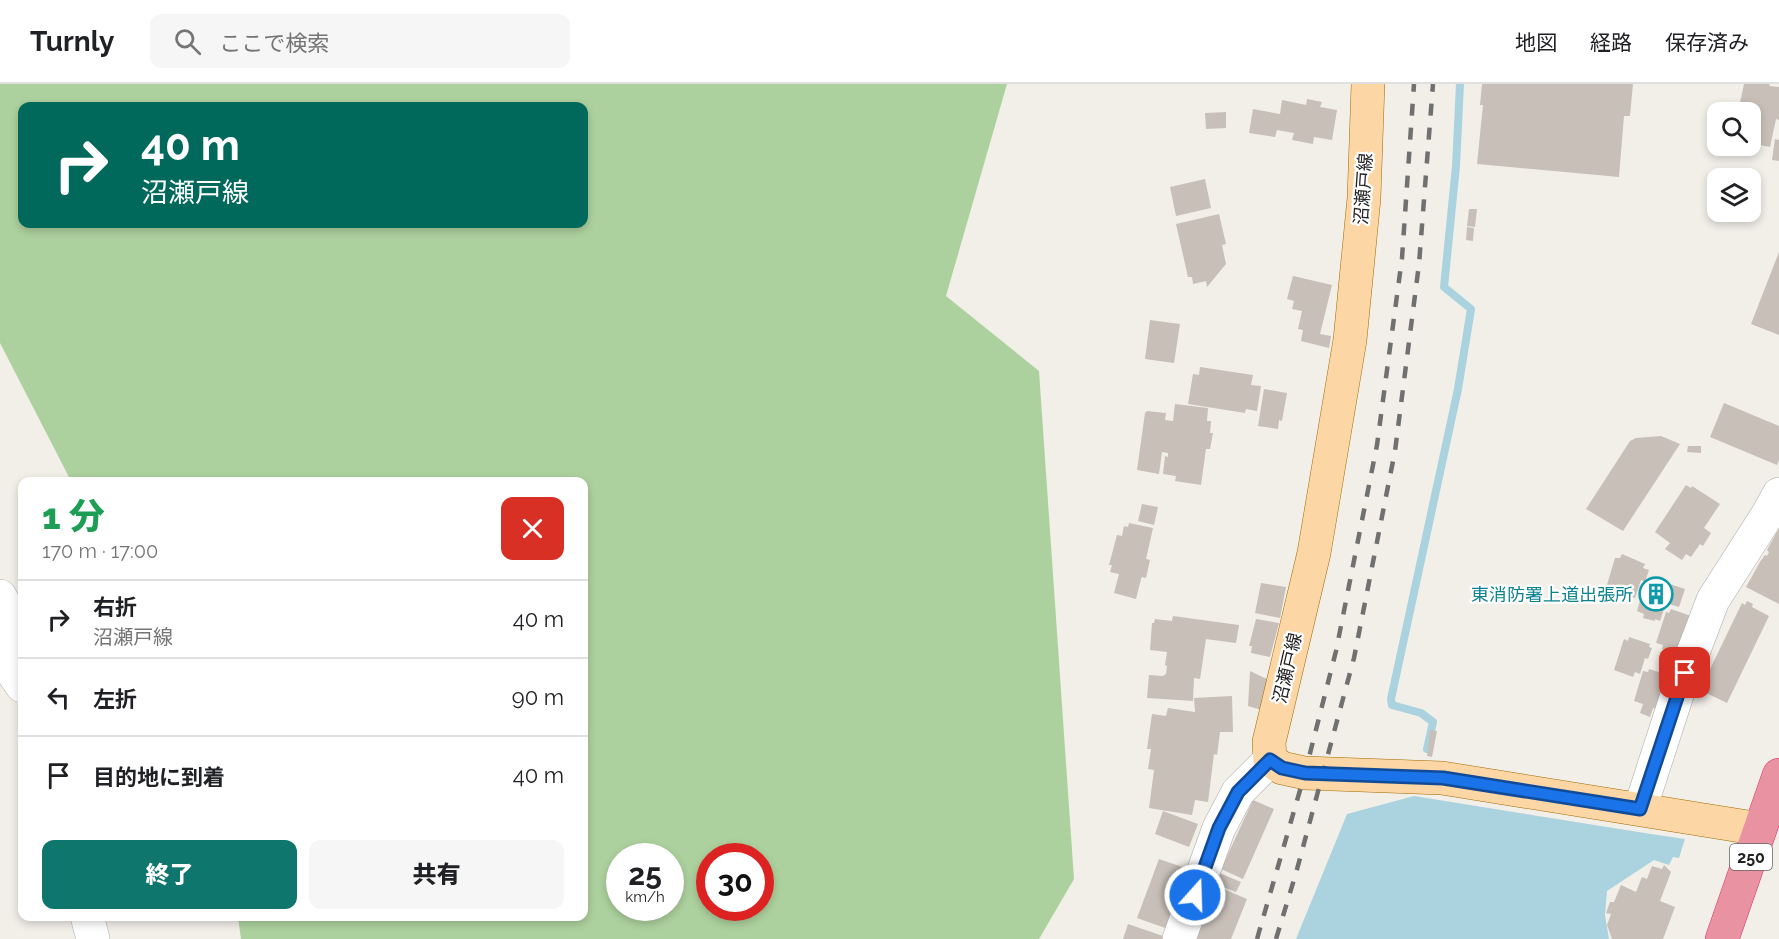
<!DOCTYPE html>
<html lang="ja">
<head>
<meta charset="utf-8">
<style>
	body { margin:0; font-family:Raleway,"Noto Sans JP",sans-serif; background:#f6f6f6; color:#202124; height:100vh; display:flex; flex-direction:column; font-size:22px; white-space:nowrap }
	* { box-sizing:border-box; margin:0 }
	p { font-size:20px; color:#757577 }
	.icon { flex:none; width:33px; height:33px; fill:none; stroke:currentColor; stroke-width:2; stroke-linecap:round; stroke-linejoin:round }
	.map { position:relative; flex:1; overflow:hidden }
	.side { position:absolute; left:18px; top:393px; width:570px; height:444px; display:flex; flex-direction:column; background:#fff; border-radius:12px; box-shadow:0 3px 9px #0003 }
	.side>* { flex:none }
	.guide { position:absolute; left:18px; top:18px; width:570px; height:126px; border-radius:12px; box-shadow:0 3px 9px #0003; background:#00695c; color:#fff; overflow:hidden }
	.buttons { position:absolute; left:1707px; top:18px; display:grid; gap:12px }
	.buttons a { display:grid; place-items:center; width:54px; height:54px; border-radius:12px; background:#fff; box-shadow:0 3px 9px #0003; font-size:30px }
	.speed { position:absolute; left:606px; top:759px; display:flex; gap:12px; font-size:30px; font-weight:700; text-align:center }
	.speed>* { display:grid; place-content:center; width:78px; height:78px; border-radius:50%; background:#fff; box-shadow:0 3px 9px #0003; line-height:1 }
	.speed small { font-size:15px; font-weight:400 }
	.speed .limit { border:9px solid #d22; background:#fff; color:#111 }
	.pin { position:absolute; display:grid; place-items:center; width:51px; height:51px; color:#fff; margin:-26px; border-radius:12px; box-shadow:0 3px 9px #0006 }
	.me { position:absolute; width:66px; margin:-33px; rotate:20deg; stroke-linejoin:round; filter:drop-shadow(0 0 4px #0008) }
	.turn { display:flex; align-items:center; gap:21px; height:126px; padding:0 24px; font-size:27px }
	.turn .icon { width:78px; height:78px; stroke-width:2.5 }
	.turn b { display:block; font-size:42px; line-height:51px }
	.round { display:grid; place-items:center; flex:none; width:63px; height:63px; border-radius:12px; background:#f6f6f6 }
	.headline { display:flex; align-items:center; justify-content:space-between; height:102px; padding:0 24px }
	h1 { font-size:36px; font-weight:800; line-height:45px; color:#1e9e55 }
	.action { display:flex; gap:12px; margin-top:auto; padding:12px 24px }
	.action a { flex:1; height:69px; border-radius:12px; background:#0f766e; color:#fff; font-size:24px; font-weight:800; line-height:69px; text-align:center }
	.action a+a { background:#f6f6f6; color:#202124 }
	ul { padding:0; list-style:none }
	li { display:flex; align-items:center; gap:18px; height:78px; padding:0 24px; border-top:2px solid #e0e0e0 }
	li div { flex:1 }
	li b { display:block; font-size:22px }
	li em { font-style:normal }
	header { display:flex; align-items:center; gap:36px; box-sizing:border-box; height:84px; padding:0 30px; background:#fff; border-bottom:2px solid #e0e0e0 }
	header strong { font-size:28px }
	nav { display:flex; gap:33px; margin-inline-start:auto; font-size:21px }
	.search { width:420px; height:54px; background:#f6f6f6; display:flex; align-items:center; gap:15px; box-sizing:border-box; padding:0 21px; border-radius:12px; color:#757577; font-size:22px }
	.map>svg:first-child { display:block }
</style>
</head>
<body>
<header>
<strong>Turnly</strong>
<div class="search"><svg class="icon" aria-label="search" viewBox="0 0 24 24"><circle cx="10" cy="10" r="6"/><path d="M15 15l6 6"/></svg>ここで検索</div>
<nav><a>地図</a><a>経路</a><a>保存済み</a></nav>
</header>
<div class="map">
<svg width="1779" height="855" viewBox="0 0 1779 855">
	<rect width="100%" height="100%" fill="#f2efe9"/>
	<path fill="#add19e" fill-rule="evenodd" d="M0,0H1007L946,212L1039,287L1074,795L1039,855H241L238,833L584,832V398L71,397L0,259ZM22,22H584V140H22ZM620,772H670V824H620ZM710,772H760V824H710Z"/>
	<path fill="#aad3df" d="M1414,712L1651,750L1685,755L1679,774L1673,773L1669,781L1654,776L1607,807L1605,831L1609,855H1296L1347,730Z"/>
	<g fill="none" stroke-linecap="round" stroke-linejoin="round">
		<path stroke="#aad3df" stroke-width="8" d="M1427,665L1433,638L1421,629L1392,621L1391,615L1458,305L1471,225L1444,203L1456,82L1460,0"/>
	</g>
	<g fill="#c7bfb8">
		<path d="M1482,0H1633L1630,32H1624L1619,93L1477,80L1483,21H1480Z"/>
		<path d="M1744,0H1770L1769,2L1779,3V36L1776,35L1770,63L1750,59V28H1738Z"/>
		<path d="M1307,15L1322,18L1320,23L1337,26L1332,56L1314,53L1313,60L1292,56L1294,49L1277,46L1275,53L1249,49L1253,25L1280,30L1282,16L1306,21Z"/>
		<path d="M1226,28V44L1206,45L1205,29Z"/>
		<path d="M1775,55L1779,56V77L1772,76Z"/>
		<path d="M1205,95L1211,124L1176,132L1170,103Z"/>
		<path d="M1469,125H1477L1475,143L1467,142Z"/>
		<path d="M1219,130L1226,160L1222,161L1226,180L1207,203L1206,197L1193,200L1192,193H1188L1176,140Z"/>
		<path d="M1467,143L1474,144L1473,157L1466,156Z"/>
		<path d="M1779,168V251L1751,240Z"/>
		<path d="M1293,192L1332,201L1320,250L1331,252L1329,264L1301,257L1303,246L1298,245L1302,227L1292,225L1294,217L1287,215Z"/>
		<path d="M1150,236L1180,240L1174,279L1145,275Z"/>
		<path d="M1200,283L1253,291L1251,301L1261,302L1257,327L1246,325L1245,329L1188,320L1193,290L1199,291Z"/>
		<path d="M1264,305L1287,309L1282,337L1279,336L1278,345L1258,342Z"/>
		<path d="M1724,319L1779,342V376L1777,381L1710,353Z"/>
		<path d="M1175,320L1208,324L1207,337H1211L1210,349H1213L1210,365H1206L1201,401L1175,397L1176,392L1163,390L1165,372L1168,373V369L1162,368L1159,390L1137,386L1145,329L1147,327L1166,329L1165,336L1173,337Z"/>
		<path d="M1661,352L1680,360L1623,447L1586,425L1630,357L1636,354Z"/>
		<path d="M1688,362H1701V369L1687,368Z"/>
		<path d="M1686,401L1691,404L1692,402L1720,420L1704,444L1711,449L1703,462L1700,460L1691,473L1686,470L1682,476L1665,465L1670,459L1655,448Z"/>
		<path d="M1142,420L1158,423L1154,441L1138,437Z"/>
		<path d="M1129,439L1153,444L1146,475L1150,476L1146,494L1142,493L1141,495L1136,515L1114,509L1119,490L1110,488L1112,481H1109L1117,451L1122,452L1124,442L1128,443Z"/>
		<path d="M1779,444V520L1746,503L1760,478L1765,471L1767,472L1769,468L1767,466Z"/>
		<path d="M1622,470L1645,480L1643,484L1649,486L1645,498L1641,496L1635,514L1606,504L1615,474H1620Z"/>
		<path d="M1651,494L1685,505L1679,523L1666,519L1660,537L1655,535V537L1643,534L1644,530L1637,527L1646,496L1650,498Z"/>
		<path d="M1261,499L1286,503L1280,534L1255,529Z"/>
		<path d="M1747,517L1753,520L1752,523L1769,532L1727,619L1700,606L1742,519L1745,521Z"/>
		<path d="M1671,525L1691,532L1680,568L1674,566L1673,569L1662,565L1663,561L1656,559L1666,528L1669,529Z"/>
		<path d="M1173,532L1239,541L1236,559L1206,555L1200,595L1194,594L1193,617L1147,614L1149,591L1163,592L1166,590L1167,582L1165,581L1167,568L1150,566L1152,539H1154L1155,535L1172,537Z"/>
		<path d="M1256,535L1279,539L1270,573L1251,569L1252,562H1249Z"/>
		<path d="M1629,553L1650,560L1649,563L1652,564L1648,575L1645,574L1640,590L1635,588L1633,593L1614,586L1624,555L1628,557Z"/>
		<path d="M1649,585L1669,591L1658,626L1653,624L1650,633L1640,629L1643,620L1634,617L1643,587L1648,588Z"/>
		<path d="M1250,587L1269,596L1262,626L1248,622Z"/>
		<path d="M1232,612L1233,648H1220L1217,671L1214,670L1208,718L1195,716L1192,731L1149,724L1154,686L1148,685L1151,665H1147L1152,630L1166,632L1168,624L1195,628L1194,614Z"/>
		<path d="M1430,646L1437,647L1432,673L1427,672Z"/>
		<path d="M1253,716L1274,725L1243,795L1221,785Z"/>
		<path d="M1163,727L1198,740L1189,763L1155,750Z"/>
		<path d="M1159,775L1191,786L1168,845L1137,834Z"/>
		<path d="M1664,781L1671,788L1660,817L1675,823L1663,855H1612L1607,841L1611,830L1606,829L1610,818H1614L1621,801L1636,808L1642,793L1647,795L1652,782L1662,785Z"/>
		<path d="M1217,788L1241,798L1236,808L1212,799Z"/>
		<path d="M1212,800L1247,815L1231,855H1190Z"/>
		<path d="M1128,840L1163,852L1162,855H1123Z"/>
	</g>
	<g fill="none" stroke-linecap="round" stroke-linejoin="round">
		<g stroke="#a9a9a9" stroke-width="34">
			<g id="minor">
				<path d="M0,512L9,528L8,560L15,592L22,602"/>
				<path d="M1640,725L1678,608L1713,516L1768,430L1779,410"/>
				<path d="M87,832L93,855"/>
				<path d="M1179,855L1219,744L1238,708L1270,676"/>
			</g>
		</g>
		<g stroke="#a06b00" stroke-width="34">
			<path id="major" d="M1368,0L1364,114L1350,256L1314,469L1269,658L1270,676L1282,684L1305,689L1442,694L1760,745"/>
		</g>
		<g stroke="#dc2a67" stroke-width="34">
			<path id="highway" d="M1722,855L1779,691"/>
		</g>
		<use href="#minor" stroke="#fff" stroke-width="33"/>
		<use href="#major" stroke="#fcd6a4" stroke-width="33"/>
		<use href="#highway" stroke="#e892a2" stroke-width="33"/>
		<g stroke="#707070" stroke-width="4.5" stroke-dasharray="12 12" stroke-linecap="butt">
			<path d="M1257,855L1305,689L1336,567L1377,361L1402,174L1414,0"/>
			<path d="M1276,855L1296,789L1354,574L1395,367L1419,180L1433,0"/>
		</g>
	</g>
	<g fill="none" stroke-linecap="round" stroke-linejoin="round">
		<g stroke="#114b97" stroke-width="15">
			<path id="route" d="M1195,811L1219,744L1238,708L1270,676L1282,684L1305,689L1443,694L1640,725L1685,589"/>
		</g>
		<use href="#route" stroke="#1a73e8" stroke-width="10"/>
	</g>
	<defs>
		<g id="building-ring" transform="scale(1.725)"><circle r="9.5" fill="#fff" stroke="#0f9aa8" stroke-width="1.5"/><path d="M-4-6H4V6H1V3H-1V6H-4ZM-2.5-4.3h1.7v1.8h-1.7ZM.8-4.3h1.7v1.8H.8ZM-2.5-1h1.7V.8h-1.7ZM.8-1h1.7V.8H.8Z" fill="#0f9aa8"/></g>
	</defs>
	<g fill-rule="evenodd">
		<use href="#building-ring" x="1656" y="510"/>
	</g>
	<g text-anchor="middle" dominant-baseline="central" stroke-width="4.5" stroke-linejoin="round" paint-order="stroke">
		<rect fill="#fff" stroke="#646464" stroke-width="1.5" x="1730" y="760" width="42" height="26" rx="4.5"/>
		<g font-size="16" font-weight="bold" fill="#222">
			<text x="1751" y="773">250</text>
		</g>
		<g font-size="18" fill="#222" stroke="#fff">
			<text transform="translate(1363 105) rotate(-86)">沼瀬戸線</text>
			<text transform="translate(1287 584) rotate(-77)">沼瀬戸線</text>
		</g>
		<g font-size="18" fill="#0d838f" stroke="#fff" text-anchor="end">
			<text x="1633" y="510">東消防署上道出張所</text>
		</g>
	</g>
</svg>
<div class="buttons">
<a><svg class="icon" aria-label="search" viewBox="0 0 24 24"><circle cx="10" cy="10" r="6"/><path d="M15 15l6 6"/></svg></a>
<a><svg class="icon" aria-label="layers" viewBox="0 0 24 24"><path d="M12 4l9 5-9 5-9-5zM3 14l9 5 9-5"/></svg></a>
</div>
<div class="speed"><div>25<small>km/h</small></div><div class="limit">30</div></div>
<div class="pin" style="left:1685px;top:589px;background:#d93025"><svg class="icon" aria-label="arrive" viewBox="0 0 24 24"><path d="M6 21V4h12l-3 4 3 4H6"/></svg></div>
<svg class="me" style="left:1195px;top:811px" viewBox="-20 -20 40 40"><circle r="17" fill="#1a73e8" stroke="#fff" stroke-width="3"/><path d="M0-11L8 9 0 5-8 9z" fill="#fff"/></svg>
<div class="guide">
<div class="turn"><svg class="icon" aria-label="right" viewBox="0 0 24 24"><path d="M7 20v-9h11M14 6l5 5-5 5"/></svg><div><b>40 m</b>沼瀬戸線</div></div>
</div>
<section class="side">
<div class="headline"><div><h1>1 分</h1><p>170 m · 17:00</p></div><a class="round" style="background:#d93025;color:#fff"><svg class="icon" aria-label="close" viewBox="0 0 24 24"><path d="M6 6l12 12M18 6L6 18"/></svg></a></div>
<ul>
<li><svg class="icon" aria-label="right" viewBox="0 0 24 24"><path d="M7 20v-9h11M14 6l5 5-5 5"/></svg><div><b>右折</b><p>沼瀬戸線</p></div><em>40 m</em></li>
<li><svg class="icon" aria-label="left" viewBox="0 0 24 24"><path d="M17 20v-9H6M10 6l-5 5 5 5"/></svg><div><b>左折</b></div><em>90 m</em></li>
<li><svg class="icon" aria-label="arrive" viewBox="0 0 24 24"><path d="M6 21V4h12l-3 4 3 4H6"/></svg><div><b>目的地に到着</b></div><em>40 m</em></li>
</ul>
<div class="action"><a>終了</a><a>共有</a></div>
</section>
</div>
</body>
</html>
